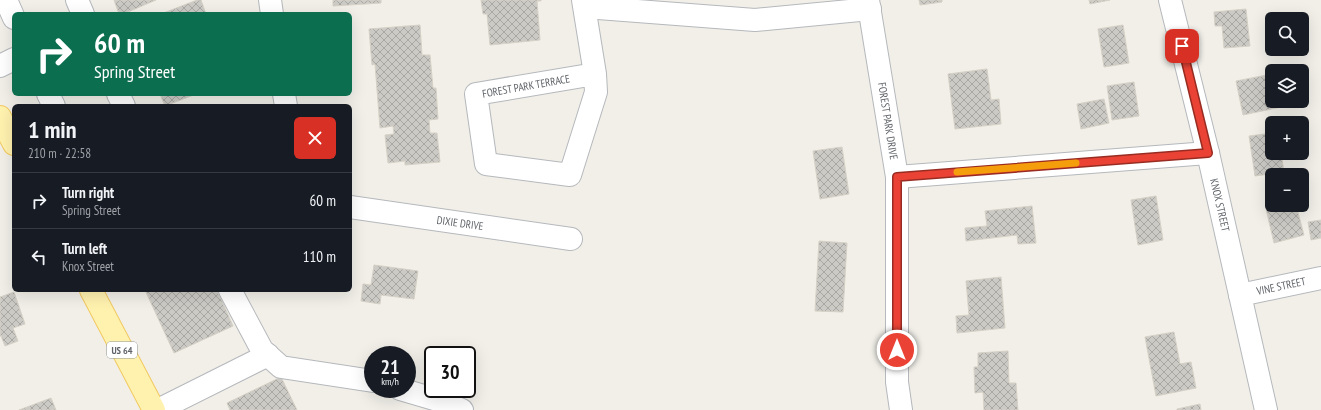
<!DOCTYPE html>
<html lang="en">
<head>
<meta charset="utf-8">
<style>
	body { margin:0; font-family:"PT Sans Narrow",sans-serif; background:#20242c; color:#f1f3f6; height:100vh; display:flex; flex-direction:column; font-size:15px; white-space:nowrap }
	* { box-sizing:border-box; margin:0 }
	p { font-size:13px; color:#9ea1a6 }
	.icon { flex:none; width:22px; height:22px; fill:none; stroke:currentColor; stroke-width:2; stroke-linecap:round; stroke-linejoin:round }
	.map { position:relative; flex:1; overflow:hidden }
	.details { position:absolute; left:12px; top:104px; width:340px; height:188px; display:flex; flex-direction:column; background:#171b24; border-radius:6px; box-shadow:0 4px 16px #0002 }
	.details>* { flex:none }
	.guide { position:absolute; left:12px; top:12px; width:340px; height:84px; border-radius:6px; box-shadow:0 4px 16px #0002; background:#0b6e4f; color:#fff; overflow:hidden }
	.buttons { position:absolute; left:1265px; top:12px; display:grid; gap:8px }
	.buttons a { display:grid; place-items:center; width:44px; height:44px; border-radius:6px; background:#171b24; box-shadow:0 4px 16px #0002; font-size:20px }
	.speed { position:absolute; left:364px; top:346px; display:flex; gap:8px; font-size:20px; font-weight:700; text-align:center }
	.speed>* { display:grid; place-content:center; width:52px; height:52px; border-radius:50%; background:#171b24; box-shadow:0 4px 16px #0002; line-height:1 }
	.speed small { font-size:10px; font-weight:400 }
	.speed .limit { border:2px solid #111; border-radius:6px; background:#fff; color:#111 }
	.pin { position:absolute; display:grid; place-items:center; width:34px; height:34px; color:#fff; margin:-17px; border-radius:8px; box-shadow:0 2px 6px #0006 }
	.me { position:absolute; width:44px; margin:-22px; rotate:0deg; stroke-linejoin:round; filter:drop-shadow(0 0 3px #0008) }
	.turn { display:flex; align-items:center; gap:14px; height:84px; padding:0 16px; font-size:18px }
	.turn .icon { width:52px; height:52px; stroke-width:2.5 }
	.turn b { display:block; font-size:28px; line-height:34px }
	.round { display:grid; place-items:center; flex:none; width:42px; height:42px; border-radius:6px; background:#20242c }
	.head { display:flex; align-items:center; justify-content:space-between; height:68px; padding:0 16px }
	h1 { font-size:24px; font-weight:600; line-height:30px }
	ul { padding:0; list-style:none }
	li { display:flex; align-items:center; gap:12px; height:56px; padding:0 16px; border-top:1px solid #363941 }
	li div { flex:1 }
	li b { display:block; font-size:15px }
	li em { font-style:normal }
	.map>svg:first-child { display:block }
</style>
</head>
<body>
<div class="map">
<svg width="1321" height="410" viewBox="0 0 1321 410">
	<defs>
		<pattern id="building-cross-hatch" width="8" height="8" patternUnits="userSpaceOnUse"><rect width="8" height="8" fill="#cccac5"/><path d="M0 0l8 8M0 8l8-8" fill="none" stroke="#a9a8a4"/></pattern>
	</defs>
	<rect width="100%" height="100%" fill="#f1efe8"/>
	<g fill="url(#building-cross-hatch)" stroke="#d6d1c6">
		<path d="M114,0H156L123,14H119Z"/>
		<path d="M197,0H201L206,14H161Z"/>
		<path d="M333,0H381V3L333,6Z"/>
		<path d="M481,0H541V1H537L540,40L490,45L487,14H483Z"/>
		<path d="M919,0H942V2L920,5Z"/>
		<path d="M1089,0H1110L1090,4Z"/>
		<path d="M1246,9L1250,46L1224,48L1222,26H1215L1214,12Z"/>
		<path d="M420,25L422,55H430L433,88H436L438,119L429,120L430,133H437L440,162L405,165V161L388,163L385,135L394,134L393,126L380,128L375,64L372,65L369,29Z"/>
		<path d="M1123,25L1129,63L1104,67L1098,29Z"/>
		<path d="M987,69L991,100L999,99L1001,124L955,129L948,74Z"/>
		<path d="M1272,74V101H1280L1281,107L1243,115L1236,81Z"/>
		<path d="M1134,82L1139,116L1112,120L1107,86Z"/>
		<path d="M160,94H196L165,106Z"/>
		<path d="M1104,99L1109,123L1081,129L1077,104Z"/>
		<path d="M1272,133V153H1281L1284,172L1255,176L1249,136Z"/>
		<path d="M842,147L849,194L820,199L813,151Z"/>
		<path d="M1156,196L1163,240L1138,245L1131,200Z"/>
		<path d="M1282,205H1296L1304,235L1274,243L1266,209Z"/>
		<path d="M1032,206L1036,243L1018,244L1017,235L966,241L965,228L987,226L985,211Z"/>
		<path d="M1321,220V238L1311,240L1308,222Z"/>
		<path d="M819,241L847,243L843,312L815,311Z"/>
		<path d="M374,265L418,271L414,299L381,295L380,304L361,301L363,284L371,285Z"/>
		<path d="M1001,277L1005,328L957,333L956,316L969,315L966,281Z"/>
		<path d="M145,290H217L233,326L174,353Z"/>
		<path d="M14,292L25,324L13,328L18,341L5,346L1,336H0V297Z"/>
		<path d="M1174,332L1180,364L1191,362L1196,388L1156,396L1145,337Z"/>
		<path d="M1008,351L1009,383H1016L1018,410H984L983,392L975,393L974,367H978V353Z"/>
		<path d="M281,377L297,410H230L227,403Z"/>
		<path d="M51,398L56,410H19Z"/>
		<path d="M1200,404L1201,410H1177V409Z"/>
	</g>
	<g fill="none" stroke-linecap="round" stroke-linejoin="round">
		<g stroke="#b5b8bc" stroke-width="24">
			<g id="minor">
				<path d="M6,0L14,18"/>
				<path d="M77,0L83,14"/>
				<path d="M270,0L272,14"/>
				<path d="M583,0L595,74L596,92L570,175L486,164L476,94L595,74"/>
				<path d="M868,0L897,177V382L901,410"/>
				<path d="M1170,0L1208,153L1266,410"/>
				<path d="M585,7L755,20L870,9"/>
				<path d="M0,66L14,59"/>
				<path d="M48,94L54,106"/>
				<path d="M118,94L124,106"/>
				<path d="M284,94L286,106"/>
				<path d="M897,177L1208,153"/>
				<path d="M350,207L571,239"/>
				<path d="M230,290L262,350L281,367L373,381"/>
				<path d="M1240,295L1321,278"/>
				<path d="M400,389L441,401L462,410"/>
				<path d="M158,410L268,355"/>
			</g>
		</g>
		<g stroke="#f2c960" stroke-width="24">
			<g id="major">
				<path d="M0,117L14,144"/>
				<path d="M91,290L154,410"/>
			</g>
		</g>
		<use href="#minor" stroke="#fff" stroke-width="22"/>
		<use href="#major" stroke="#fff2af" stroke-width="22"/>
	</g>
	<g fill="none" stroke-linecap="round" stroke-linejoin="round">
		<g stroke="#982c22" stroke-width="10">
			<path id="route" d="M897,350V177L1208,153L1182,46"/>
		</g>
		<use href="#route" stroke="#ea4335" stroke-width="7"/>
		<path stroke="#f59e0b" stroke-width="7" d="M957,172L1076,163"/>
	</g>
	<g text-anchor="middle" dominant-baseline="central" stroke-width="3" stroke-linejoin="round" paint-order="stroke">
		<rect fill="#fff" stroke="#8f9295" stroke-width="1" x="107" y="342" width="30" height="16" rx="3"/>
		<g font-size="10" font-weight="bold" fill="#5f6368">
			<text x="122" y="350">US 64</text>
		</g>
		<g font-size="11" fill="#5f6368" stroke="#fff">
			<text transform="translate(526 86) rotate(-10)">FOREST PARK TERRACE</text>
			<text transform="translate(888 121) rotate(81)">FOREST PARK DRIVE</text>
			<text transform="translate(1220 205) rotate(77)">KNOX STREET</text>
			<text transform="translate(460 223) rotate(8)">DIXIE DRIVE</text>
			<text transform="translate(1281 286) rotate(-12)">VINE STREET</text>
		</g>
	</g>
</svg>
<div class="buttons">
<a><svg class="icon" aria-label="search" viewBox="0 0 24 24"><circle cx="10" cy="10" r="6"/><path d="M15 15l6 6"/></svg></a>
<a><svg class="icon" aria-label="layers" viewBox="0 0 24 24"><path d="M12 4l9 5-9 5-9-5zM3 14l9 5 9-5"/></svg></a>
<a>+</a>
<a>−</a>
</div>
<div class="speed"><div>21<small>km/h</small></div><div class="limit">30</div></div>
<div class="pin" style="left:1182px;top:46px;background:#d93025"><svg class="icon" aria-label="arrive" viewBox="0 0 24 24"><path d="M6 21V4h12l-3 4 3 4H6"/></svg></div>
<svg class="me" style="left:897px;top:350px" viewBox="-20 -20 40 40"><circle r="17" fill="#ea4335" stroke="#fff" stroke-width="3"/><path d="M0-11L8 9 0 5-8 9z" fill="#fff"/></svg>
<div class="guide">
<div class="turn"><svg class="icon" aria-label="right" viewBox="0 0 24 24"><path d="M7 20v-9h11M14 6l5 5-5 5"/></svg><div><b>60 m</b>Spring Street</div></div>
</div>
<section class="details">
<div class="head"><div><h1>1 min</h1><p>210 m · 22:58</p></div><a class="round" style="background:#d93025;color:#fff"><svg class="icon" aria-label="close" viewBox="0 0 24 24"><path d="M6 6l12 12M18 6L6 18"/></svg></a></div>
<ul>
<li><svg class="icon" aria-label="right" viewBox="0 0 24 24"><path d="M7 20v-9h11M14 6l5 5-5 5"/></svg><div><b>Turn right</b><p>Spring Street</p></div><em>60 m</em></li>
<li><svg class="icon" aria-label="left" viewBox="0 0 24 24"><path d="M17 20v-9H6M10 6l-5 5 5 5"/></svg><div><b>Turn left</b><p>Knox Street</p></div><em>110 m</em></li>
</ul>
</section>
</div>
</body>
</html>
